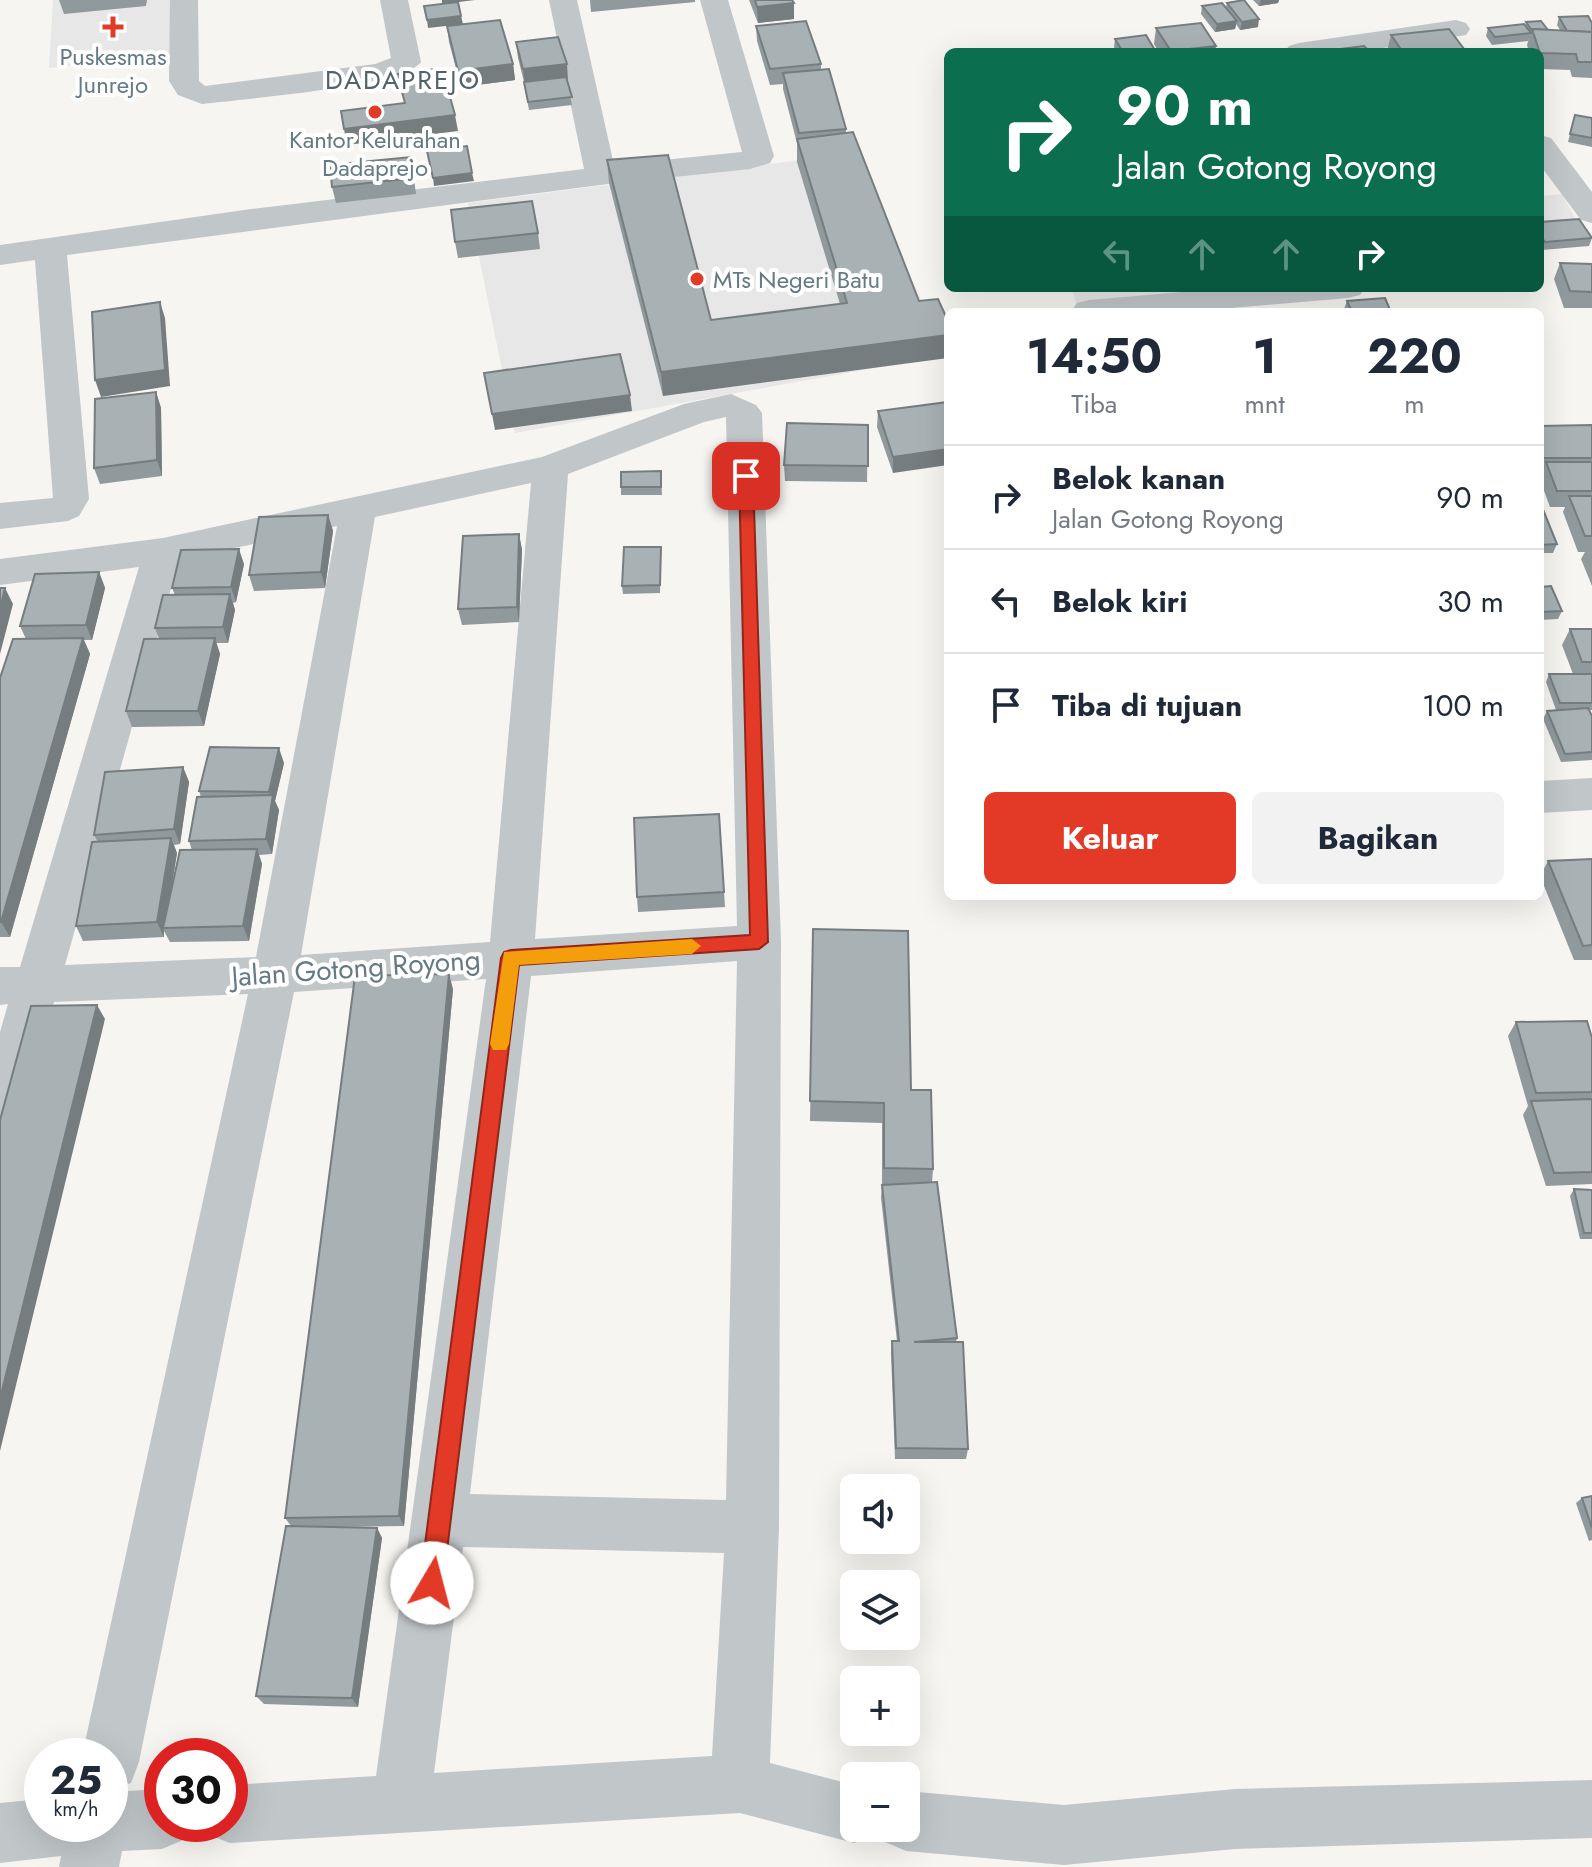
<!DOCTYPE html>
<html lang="id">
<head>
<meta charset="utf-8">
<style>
	body { margin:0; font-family:Jost,sans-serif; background:#f2f2f3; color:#1f2937; height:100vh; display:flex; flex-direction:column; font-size:30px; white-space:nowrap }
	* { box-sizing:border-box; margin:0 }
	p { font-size:26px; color:#747a83 }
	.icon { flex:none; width:44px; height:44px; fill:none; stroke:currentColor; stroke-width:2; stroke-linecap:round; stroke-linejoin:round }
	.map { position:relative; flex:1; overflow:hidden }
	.panel { position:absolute; left:944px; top:308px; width:600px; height:592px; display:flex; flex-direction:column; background:#fff; border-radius:12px; box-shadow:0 8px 32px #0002 }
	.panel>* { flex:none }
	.top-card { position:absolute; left:944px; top:48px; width:600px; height:244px; border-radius:12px; box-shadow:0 8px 32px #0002; background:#0b6e4f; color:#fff; overflow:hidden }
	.controls { position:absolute; left:840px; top:1474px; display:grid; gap:16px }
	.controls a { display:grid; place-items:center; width:80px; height:80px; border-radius:12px; background:#fff; box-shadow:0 8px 32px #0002; font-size:40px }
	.speed { position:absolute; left:24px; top:1738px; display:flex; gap:16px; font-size:40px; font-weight:700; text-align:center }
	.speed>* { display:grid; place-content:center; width:104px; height:104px; border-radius:50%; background:#fff; box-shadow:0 8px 32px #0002; line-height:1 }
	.speed small { font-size:20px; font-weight:400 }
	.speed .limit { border:12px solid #d22; background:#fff; color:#111 }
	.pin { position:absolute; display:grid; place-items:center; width:68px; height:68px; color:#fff; margin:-34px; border-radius:16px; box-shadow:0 4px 12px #0006 }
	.me { position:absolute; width:88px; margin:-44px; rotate:8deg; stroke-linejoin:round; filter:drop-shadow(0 0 6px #0008) }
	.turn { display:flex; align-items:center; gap:28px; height:168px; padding:0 40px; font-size:36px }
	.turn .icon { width:104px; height:104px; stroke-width:2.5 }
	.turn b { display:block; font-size:56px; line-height:68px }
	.lanes { display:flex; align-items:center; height:76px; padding:0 40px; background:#0003; justify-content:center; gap:40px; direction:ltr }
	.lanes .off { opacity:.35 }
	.eta { display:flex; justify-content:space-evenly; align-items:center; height:136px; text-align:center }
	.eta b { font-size:48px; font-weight:700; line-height:56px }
	.action { display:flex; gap:16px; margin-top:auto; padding:16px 40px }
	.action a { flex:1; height:92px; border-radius:12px; background:#e23a26; color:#fff; font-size:32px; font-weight:700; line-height:92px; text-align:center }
	.action a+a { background:#f2f2f3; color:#1f2937 }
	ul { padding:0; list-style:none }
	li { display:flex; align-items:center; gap:24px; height:104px; padding:0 40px; border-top:2px solid #e0e1e3 }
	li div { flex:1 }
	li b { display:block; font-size:30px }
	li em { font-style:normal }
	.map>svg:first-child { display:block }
</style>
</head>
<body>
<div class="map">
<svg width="1592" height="1867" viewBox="0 0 1592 1867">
	<rect width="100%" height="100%" fill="#f6f5f2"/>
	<g fill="#e6e7e6">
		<path d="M53,0H175L174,55L49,68Z"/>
		<path d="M854,153L946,355L515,433L468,203Z"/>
		<path d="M1562,194L1580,227L1540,229V196Z"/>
		<path d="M1071,288H1281L1077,305Z"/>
	</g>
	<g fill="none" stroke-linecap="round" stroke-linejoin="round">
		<g fill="#c1c6c8" fill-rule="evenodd">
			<path d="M170,0H198L199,81L205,86L375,64L391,58L380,0H408L421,62C403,87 239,99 202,104L178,95L169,81Z"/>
			<path d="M549,0H577L614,165L742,152L700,0H728L774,156L770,163L750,169L608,184L67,255L89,499L79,516L68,521L0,529V503L53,498L35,260L0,265V245L251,209L584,169Z"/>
			<path d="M1456,20L1466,23L1470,29L1466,35L1358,52H1284L1289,46L1299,43Z"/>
			<path d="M1540,135L1551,138L1592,192V223L1581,220L1540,165Z"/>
			<path d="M1229,288H1365L1360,295L1348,298L1185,312L1072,310L1077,303L1089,300Z"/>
			<path d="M731,394L756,405L762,413L781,942L779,1527L770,1763L854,1785V1828H878L875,1835L854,1843L740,1813L230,1843L209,1835L205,1824H230V1785L376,1776L486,979L294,992L139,1762L131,1783L110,1791V1756H82L248,994L54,1002L23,1110L17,1124L0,1130V1032L8,1004L0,1005V967H20L139,567L0,585V559L163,538L542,457L684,404ZM726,417L737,926L535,939L568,474L704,422ZM531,483L490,942L301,955L375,517ZM337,526L256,957L65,965L179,560ZM737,961L726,1500L470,1494L531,976ZM463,1547L724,1553L712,1756L434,1773Z"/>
			<path d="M1592,778V810L1540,813V781Z"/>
			<path d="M1592,1780V1838L1235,1849L1064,1865L906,1851L885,1842L879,1828H906V1791L1064,1805L1235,1789Z"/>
			<path d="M162,1789V1824H189L183,1840L162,1849L122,1851L119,1867H59L61,1856L0,1863V1803L42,1799V1824H110V1792Z"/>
		</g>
	</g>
	<g fill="#90999c">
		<path d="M59,0H147L146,6L64,14Z"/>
		<path d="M590,0H695V2L591,12Z"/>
		<path d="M749,0H792L794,3V19L758,23Z"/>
		<path d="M1253,0H1279L1278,3L1259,6Z"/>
		<path d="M1227,3L1258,27L1240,30L1236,24L1235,29L1215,32L1201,14L1202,6L1226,7Z"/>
		<path d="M1559,17L1592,23V78L1572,77L1570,70L1540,69V52H1529L1527,45L1529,38L1528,41L1492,45L1486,36L1488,28L1525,26L1526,22L1548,30H1560L1557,25Z"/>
		<path d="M447,26L513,64L515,80L461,87L449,42Z"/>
		<path d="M756,26L821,64V70L846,129V133L919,301L663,396L609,183L607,160L711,320L840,304L797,162V143L783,89V84L770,85L757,41Z"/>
		<path d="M1156,28L1215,52H1159L1154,44Z"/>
		<path d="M1391,35L1464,49L1463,52H1388L1387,51Z"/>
		<path d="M1115,39L1156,52H1117L1114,47Z"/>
		<path d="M516,42L568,80H567L572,105L529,110L524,82L518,58Z"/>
		<path d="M1575,115L1592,118V147L1568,142Z"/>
		<path d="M411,157L416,194L336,203L332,187Z"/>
		<path d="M1540,222L1592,238L1589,246L1542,250L1540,248Z"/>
		<path d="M538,233L540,249L458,258L455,242Z"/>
		<path d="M1560,263L1592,264V308H1564L1554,279Z"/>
		<path d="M1347,301L1391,312H1343Z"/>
		<path d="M156,392L161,408L162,476L100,484L94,468Z"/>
		<path d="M948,402L893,473L877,427L878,411Z"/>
		<path d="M868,425L867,482L785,481L784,465Z"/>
		<path d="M1592,425V586L1581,559L1585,552H1578L1563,512L1565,507H1550L1540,480L1541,474H1540V426Z"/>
		<path d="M661,471L662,495H621V487Z"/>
		<path d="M1540,507L1557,544L1553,553H1540Z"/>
		<path d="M328,515L333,531L325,588L254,591L249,575Z"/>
		<path d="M519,534L522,550L519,622L462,625L458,609Z"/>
		<path d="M661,555L660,593L623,594L622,586Z"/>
		<path d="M244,564L236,602L233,603L235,610L228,643H216L220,654L204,726L132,727L126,711L159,639L155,628L175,595L172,588Z"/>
		<path d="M99,572L105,588L92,640H84L90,654L10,937H0V678L26,639L20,626Z"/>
		<path d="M1540,587L1562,611L1558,619L1540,620Z"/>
		<path d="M1570,629H1592V710H1589L1592,716V760L1561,762L1543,719L1547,711L1556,710L1546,682L1549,674H1573L1562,645Z"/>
		<path d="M284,763L275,801L279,810L272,854L259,855L262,864L249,941L170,942L164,931V937L83,941L76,926L98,842L94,835L183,767L189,782L180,844L174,845L177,853L171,891L192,850L189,841L201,797L199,791Z"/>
		<path d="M719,814L725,907L638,912L637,897Z"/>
		<path d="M1592,859V960H1574L1540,876L1548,861Z"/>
		<path d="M813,929L911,1090L933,1169L932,1183L957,1338L956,1342L968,1449L966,1459H895L891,1353L892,1341H897L881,1198L882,1185V1123L810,1121Z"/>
		<path d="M453,989L404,1526L339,1527L377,1528L382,1538L358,1707L264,1704L256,1696L291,1526L285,1518Z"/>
		<path d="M1516,1022L1592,1038V1184L1546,1186L1523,1115L1528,1106L1508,1036Z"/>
		<path d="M1574,1189L1592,1190V1239H1580L1570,1196Z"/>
		<path d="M1592,1496V1540L1589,1541L1576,1503L1582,1498Z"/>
	</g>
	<g fill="#767d7f">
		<path d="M442,0H475L442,4Z"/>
		<path d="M1261,0H1279L1278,3L1259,6Z"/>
		<path d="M794,3V19L758,23L757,7Z"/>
		<path d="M461,16L463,24L428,28L427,20Z"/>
		<path d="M1259,19L1258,27L1240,30L1242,22Z"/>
		<path d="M1237,21L1235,29L1215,32L1217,24Z"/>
		<path d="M1216,46L1215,52H1171V51Z"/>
		<path d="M513,64L515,80L461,87L458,71Z"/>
		<path d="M567,64L568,80L525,85L523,69Z"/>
		<path d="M455,115L458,131L347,145L344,129Z"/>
		<path d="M472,173L474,181L434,186L433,178Z"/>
		<path d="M160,302L165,318L170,386L101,397L95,380Z"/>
		<path d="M948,335V358L663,396L661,372Z"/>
		<path d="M156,392L161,408L162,476L157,460Z"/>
		<path d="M630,395L632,411L495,430L492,414Z"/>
		<path d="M948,449V465L893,473V457Z"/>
		<path d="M328,515L333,531L325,588L321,572Z"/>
		<path d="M519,534L522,550L519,622L517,607Z"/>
		<path d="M239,549L244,564L236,602L231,587Z"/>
		<path d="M99,572L105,588L92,640L86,625Z"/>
		<path d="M5,588L13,604L0,654V609Z"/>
		<path d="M230,594L235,610L228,643L223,627Z"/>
		<path d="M83,638L90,654L10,937L1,922Z"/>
		<path d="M215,638L220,654L204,726L198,711Z"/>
		<path d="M279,748L284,763L275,801L279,810L272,854L266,839L272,802L269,792Z"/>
		<path d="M183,767L189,782L180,844L174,829Z"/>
		<path d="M171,838L177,853L165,928H163L164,931V937L157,922Z"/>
		<path d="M257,849L262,864L249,941L243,926Z"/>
		<path d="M449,974L453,989L404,1526L399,1516Z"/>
		<path d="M97,1005L105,1019L0,1451V1399Z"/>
		<path d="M377,1528L382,1538L358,1707L352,1698Z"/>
	</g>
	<g fill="#a8b2b5" stroke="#767d7f" stroke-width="2">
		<path d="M755,0H792L794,3L757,7Z"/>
		<path d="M1244,0L1259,19L1242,22L1227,3Z"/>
		<path d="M458,2L461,16L427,20L424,6Z"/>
		<path d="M1222,3L1237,21L1217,24L1202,6Z"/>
		<path d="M1588,16L1592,23V32L1567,31L1559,17Z"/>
		<path d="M500,20L513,64L458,71L447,26Z"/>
		<path d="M806,21L821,64L770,69L756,26Z"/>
		<path d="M1541,21L1548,30L1532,29L1533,32L1526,22Z"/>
		<path d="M1201,23L1216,46L1171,51L1156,28Z"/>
		<path d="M1524,24L1531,33L1495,37L1488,28Z"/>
		<path d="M1449,29L1464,49L1436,52H1403L1391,35Z"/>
		<path d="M1532,29L1592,32V62H1578L1576,54L1540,53Z"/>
		<path d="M1146,35L1156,52H1123L1115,39Z"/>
		<path d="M558,37L567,64L523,69L516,42Z"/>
		<path d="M1364,46L1370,52H1342L1340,49Z"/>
		<path d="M442,68L455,115L344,129L341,111L405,103L397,74Z"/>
		<path d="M829,69L846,129L799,133L783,73Z"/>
		<path d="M566,77L572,97L528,102L524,82Z"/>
		<path d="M1575,115L1592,118V138L1570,134Z"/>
		<path d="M853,132L919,301L938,299L948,321V335L661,372L607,160L668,155L711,320L847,303L797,139Z"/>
		<path d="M467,146L472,173L433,178L427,151Z"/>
		<path d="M411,157L413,178L332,187L330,165Z"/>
		<path d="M532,201L538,233L455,242L451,210Z"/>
		<path d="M1579,219L1592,238L1545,242L1540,235V222Z"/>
		<path d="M1560,263L1592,264V292L1570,291Z"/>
		<path d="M1385,298L1391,312H1352L1347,301Z"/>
		<path d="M160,302L165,370L95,380L92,312Z"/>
		<path d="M620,354L630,395L492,414L484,373Z"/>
		<path d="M156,392L157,460L94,468L95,399Z"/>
		<path d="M948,402V449L893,457L878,411Z"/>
		<path d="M787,423L868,425V466L784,465Z"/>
		<path d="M1592,425V458H1540V426Z"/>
		<path d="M1546,462H1592V491H1557Z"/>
		<path d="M661,471V487H621V472Z"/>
		<path d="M1569,496H1592V536H1585Z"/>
		<path d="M1540,507H1542L1557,544L1540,545Z"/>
		<path d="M328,515L321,572L249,575L259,517Z"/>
		<path d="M519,534L517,607L458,609L463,536Z"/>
		<path d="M624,547H661L660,585L622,586Z"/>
		<path d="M239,549L231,587L172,588L181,550Z"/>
		<path d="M99,572L86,625L20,626L35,574Z"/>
		<path d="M1551,586L1562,611L1540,612V587Z"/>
		<path d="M0,588H5L0,609Z"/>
		<path d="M230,594L223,627L155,628L163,595Z"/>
		<path d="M1570,629H1592V662H1582Z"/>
		<path d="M83,638L1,922H0V678L13,639Z"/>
		<path d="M215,638L198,711H126L144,639Z"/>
		<path d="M1549,674H1592V703H1560Z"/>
		<path d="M1588,708L1592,716V752L1565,754L1547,711Z"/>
		<path d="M210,747L279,748L269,792L199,791Z"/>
		<path d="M183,767L174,829L94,835L105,772Z"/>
		<path d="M273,795L266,839L189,841L197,797Z"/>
		<path d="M719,814L724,892L637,897L634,818Z"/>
		<path d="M171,838L157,922L76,926L92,842Z"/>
		<path d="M257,849L243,926L163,928L180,850Z"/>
		<path d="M1592,859V945L1583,946L1548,861Z"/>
		<path d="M813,929L908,931L911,1090H931L933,1169L884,1168V1103L810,1101Z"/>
		<path d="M449,974L399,1516L285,1518L355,976Z"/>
		<path d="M97,1005L49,1200L0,1399V1120L31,1006Z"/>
		<path d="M1587,1021L1592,1038V1092L1536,1093L1516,1022Z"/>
		<path d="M1592,1099V1172L1554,1173L1531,1101Z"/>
		<path d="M937,1182L957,1338L914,1342H963L968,1449L896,1448L892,1341H899L882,1185Z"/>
		<path d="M1574,1189L1592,1190V1233H1584Z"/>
		<path d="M1592,1496V1528L1582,1498Z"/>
		<path d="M286,1526L377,1528L352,1698L256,1696Z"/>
	</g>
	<path fill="#e23a26" stroke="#932619" stroke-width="2" d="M746,471L753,476L768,942L759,949L519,965L443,1583L440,1591L432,1594L424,1591L420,1583L501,958L504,952L511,950L750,935L739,476Z"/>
	<path fill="#f59e0b" d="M692,939L701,946L692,954L519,965L509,1044L506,1050H493L490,1044L504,952Z"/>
	<g fill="#e23a26" stroke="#fff" stroke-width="3">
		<path d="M109 15h8v8h8v8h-8v8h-8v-8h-8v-8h8z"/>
		<circle cx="375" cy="112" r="8"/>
		<circle cx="697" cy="279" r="8"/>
	</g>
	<g text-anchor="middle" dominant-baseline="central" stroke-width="8" stroke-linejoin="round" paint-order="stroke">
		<g font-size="24" fill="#657a83" stroke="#fff">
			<text x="113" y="56">Puskesmas<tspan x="113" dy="28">Junrejo</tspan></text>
			<text x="375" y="139">Kantor Kelurahan<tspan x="375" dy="28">Dadaprejo</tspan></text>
			<text x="713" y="279" text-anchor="start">MTs Negeri Batu</text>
		</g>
		<g font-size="26" letter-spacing="2" fill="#536268" stroke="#fff">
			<text x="403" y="80">DADAPREJO</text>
		</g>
		<g font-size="28" fill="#657a83" stroke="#fff">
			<text transform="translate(356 968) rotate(-4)">Jalan Gotong Royong</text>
		</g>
	</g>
</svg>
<div class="controls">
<a><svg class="icon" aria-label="sound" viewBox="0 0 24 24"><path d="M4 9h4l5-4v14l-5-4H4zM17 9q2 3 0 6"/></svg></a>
<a><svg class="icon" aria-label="layers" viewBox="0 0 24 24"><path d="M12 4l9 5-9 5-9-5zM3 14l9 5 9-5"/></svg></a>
<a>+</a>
<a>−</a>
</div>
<div class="speed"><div>25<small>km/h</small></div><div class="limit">30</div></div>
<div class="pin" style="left:746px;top:476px;background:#d93025"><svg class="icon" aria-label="arrive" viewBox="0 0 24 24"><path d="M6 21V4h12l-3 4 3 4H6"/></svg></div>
<svg class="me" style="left:432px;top:1583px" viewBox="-20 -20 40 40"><circle r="19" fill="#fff"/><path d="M0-13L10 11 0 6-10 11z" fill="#e23a26"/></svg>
<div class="top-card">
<div class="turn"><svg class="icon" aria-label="right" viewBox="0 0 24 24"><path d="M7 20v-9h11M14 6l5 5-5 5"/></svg><div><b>90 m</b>Jalan Gotong Royong</div></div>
<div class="lanes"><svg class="icon off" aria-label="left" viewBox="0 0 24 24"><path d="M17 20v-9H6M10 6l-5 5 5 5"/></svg><svg class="icon off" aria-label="ahead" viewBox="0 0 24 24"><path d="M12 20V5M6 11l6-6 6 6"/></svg><svg class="icon off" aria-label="ahead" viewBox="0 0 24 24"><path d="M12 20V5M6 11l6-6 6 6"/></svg><svg class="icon" aria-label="right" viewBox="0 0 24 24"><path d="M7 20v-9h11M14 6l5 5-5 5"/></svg></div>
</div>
<section class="panel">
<div class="eta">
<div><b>14:50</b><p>Tiba</p></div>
<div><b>1</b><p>mnt</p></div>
<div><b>220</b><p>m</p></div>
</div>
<ul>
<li><svg class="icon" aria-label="right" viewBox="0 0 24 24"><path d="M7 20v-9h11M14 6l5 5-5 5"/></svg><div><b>Belok kanan</b><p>Jalan Gotong Royong</p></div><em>90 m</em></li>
<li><svg class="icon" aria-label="left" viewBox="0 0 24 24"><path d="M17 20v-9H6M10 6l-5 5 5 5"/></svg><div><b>Belok kiri</b></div><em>30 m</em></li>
<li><svg class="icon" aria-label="arrive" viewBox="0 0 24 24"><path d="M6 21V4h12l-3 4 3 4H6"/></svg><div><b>Tiba di tujuan</b></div><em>100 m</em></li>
</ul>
<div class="action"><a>Keluar</a><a>Bagikan</a></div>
</section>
</div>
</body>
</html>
